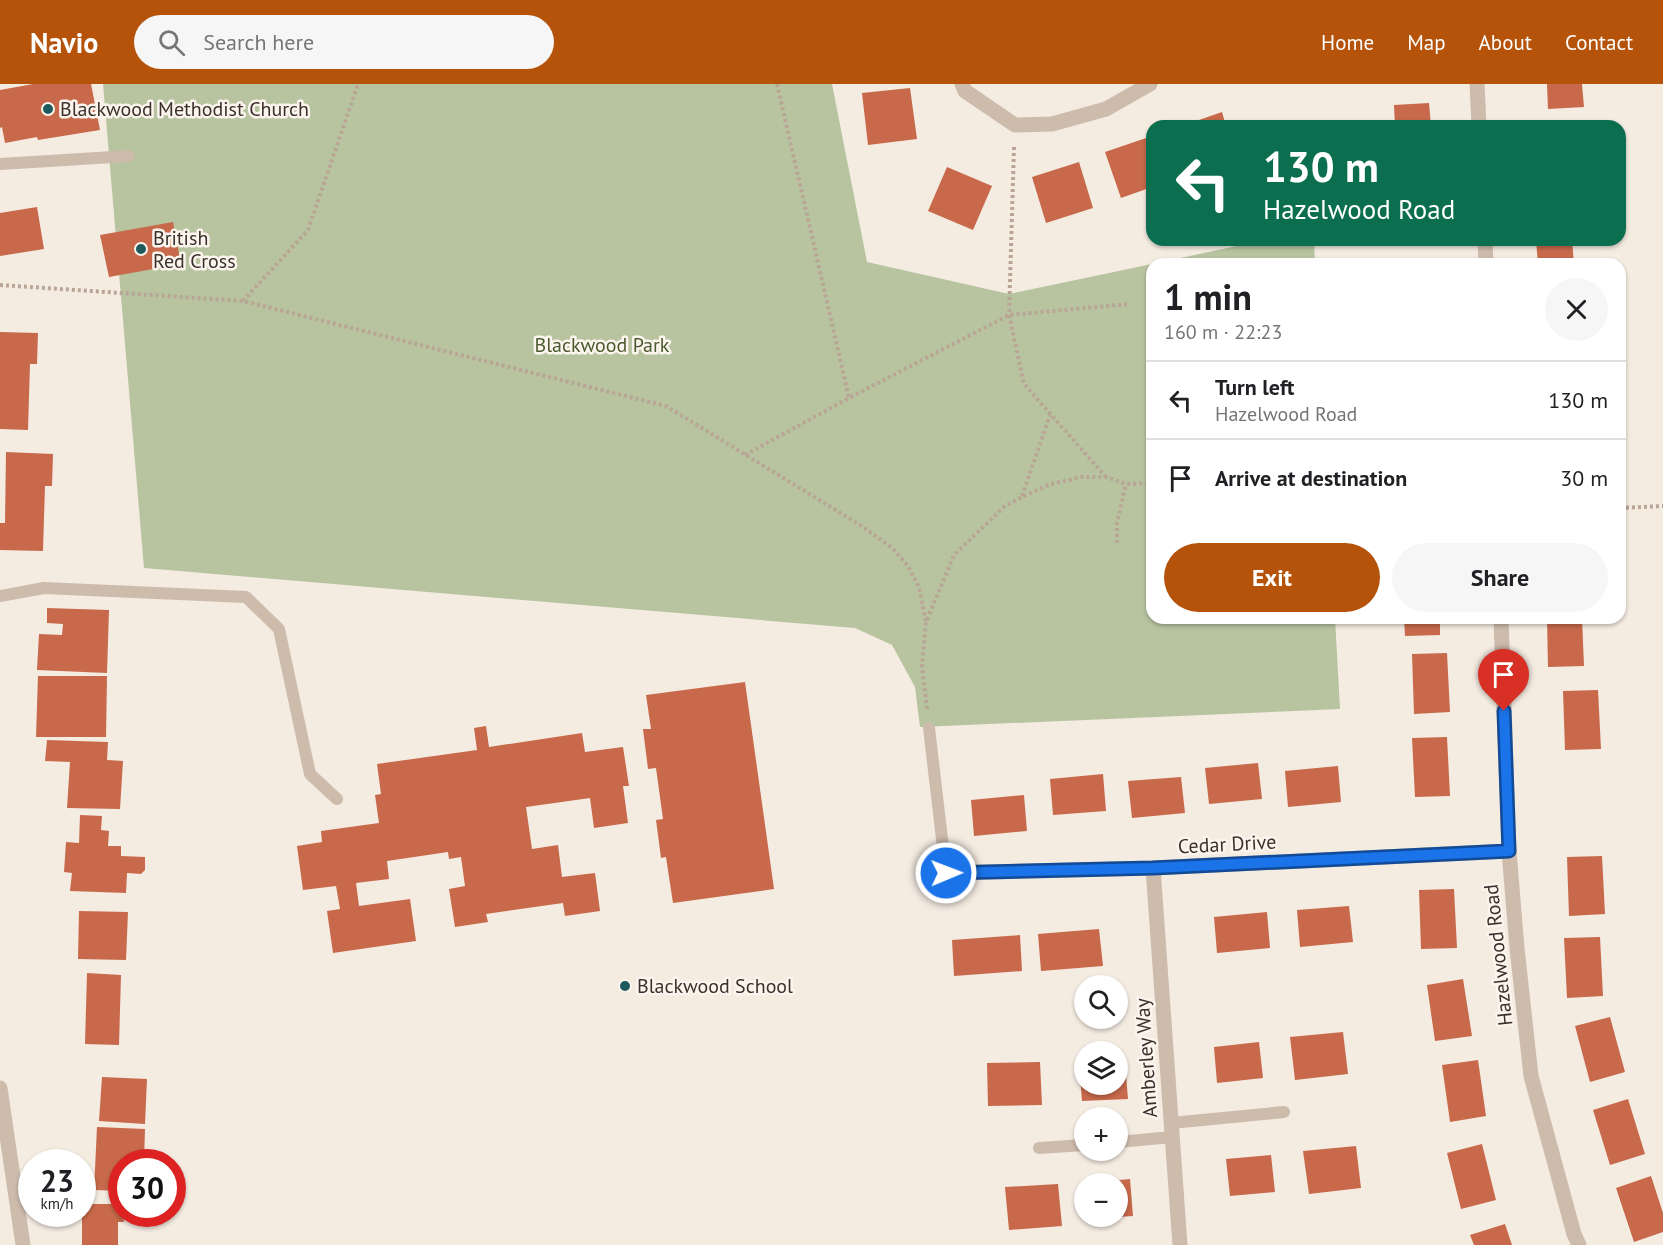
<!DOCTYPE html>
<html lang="en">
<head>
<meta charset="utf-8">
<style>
	body { margin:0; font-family:"PT Sans",sans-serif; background:#f6f6f6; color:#202124; height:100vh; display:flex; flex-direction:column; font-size:22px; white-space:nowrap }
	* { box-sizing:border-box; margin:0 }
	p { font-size:20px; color:#757577 }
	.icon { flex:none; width:33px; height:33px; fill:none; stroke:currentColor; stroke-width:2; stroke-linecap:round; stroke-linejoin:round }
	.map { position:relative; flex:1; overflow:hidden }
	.details { position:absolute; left:1146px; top:174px; width:480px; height:366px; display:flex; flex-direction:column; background:#fff; border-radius:18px; box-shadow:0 2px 4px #0004 }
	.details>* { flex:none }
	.top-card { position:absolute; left:1146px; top:36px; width:480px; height:126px; border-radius:18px; box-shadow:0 2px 4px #0004; background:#0b6e4f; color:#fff; overflow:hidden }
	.fabs { position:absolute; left:1074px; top:891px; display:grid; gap:12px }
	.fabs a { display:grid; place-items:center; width:54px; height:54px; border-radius:50%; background:#fff; box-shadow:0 2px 4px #0004; font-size:30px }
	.speed { position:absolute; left:18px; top:1065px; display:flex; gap:12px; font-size:30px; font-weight:700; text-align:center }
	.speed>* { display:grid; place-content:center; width:78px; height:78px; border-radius:50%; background:#fff; box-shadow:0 2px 4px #0004; line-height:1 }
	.speed small { font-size:15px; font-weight:400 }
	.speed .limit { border:9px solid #d22; background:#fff; color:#111 }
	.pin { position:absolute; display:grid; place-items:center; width:51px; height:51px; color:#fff; margin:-62px -26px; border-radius:50% 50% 50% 0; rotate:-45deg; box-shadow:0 0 6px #0007 }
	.pin .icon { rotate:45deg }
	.me { position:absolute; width:66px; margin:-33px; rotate:89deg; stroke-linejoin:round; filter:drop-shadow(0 0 4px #0008) }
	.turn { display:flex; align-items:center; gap:21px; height:126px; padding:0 18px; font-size:27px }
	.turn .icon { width:78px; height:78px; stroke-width:2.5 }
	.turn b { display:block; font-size:42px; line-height:51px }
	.round { display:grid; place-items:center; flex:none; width:63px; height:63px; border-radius:32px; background:#f6f6f6 }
	.overview { display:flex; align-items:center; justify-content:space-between; height:102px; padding:0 18px }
	h1 { font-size:36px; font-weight:700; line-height:45px }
	.action { display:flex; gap:12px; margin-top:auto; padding:12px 18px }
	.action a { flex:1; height:69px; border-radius:36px; background:#b45309; color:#fff; font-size:24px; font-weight:700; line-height:69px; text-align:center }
	.action a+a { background:#f6f6f6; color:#202124 }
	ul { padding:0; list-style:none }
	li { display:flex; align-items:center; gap:18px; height:78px; padding:0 18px; border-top:2px solid #e0e0e0 }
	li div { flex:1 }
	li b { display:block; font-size:22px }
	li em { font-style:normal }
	header { display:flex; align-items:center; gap:36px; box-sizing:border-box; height:84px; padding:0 30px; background:#b45309; color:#fff }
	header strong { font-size:28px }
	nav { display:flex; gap:33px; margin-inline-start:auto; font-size:21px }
	.search { width:420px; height:54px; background:#f6f6f6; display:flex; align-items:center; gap:15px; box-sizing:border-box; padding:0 21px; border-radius:33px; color:#757577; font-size:22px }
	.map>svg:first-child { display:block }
</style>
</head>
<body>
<header>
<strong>Navio</strong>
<div class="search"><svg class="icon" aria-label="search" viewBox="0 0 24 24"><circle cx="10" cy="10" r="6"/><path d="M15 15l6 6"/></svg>Search here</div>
<nav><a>Home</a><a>Map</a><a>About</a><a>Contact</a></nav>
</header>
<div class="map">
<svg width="1663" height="1161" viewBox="0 0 1663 1161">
	<rect width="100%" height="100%" fill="#f4ebe1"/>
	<g fill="#b8c4a0">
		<path d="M103,0H832L867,178L1009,210L1152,180V534H1335L1340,625L920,643L915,603L892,561L855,544L144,484Z"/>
		<path d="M1265,156H1314L1315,180H1152Z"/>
	</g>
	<g fill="#c8694b">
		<path d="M33,0H91L100,46L38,56L37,53L5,59L2,43L0,44V6Z"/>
		<path d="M1547,0H1582L1584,23L1548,25Z"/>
		<path d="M910,4L917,55L868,61L862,9Z"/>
		<path d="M1429,19L1431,42H1395L1394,21Z"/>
		<path d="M1222,28L1226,42H1182L1196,37Z"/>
		<path d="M1152,52V103L1121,114L1105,68Z"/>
		<path d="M1079,78L1093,124L1046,139L1032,93Z"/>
		<path d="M947,83L992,102L973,146L928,127Z"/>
		<path d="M37,123L44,165L0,172V129Z"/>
		<path d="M173,138L181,180L109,193L100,151Z"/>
		<path d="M1400,156H1428V158L1400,159Z"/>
		<path d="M1536,156H1572L1574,180H1538Z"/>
		<path d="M0,248L38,249L37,280H30L28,346L0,345Z"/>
		<path d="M6,368L53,370L52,402H45L43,467L0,466V439H5Z"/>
		<path d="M47,524L109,526L107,589L37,586L39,550L62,551L63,540L47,539Z"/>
		<path d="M1404,534H1440V551L1405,552Z"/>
		<path d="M1547,534H1582L1584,582L1548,583Z"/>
		<path d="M1447,569L1450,628L1414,630L1412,570Z"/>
		<path d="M38,592H107L106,653H36Z"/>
		<path d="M745,598L774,805L673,819L666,773L661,774L656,736L663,735L656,684L648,685L643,645H651L646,611Z"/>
		<path d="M1598,606L1601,665L1565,666L1563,607Z"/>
		<path d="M486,642L489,663L582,649L585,668L623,663L629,702H623L628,739L594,744L590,714L526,723L532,765L558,761L562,793L595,789L600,827L565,832L563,819L486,830L488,838L455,843L449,805L465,802L461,773L449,775L448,768L387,777L389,795L356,799L359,822L410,815L416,857L333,869L327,827L340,825L336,802L303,806L297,762L322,758L321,747L379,739L375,711L381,710L377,680L477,666L474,644Z"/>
		<path d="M1447,653L1450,712L1415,713L1412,654Z"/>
		<path d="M47,656L108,658L107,676L123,677L120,725L67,724L70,678L45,677Z"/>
		<path d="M1258,679L1262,715L1209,720L1205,684Z"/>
		<path d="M1338,682L1341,718L1288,723L1285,687Z"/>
		<path d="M1103,690L1106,727L1053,731L1050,695Z"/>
		<path d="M1181,693L1185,729L1132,734L1128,697Z"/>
		<path d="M1024,711L1027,747L974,752L971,716Z"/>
		<path d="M80,731L102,732L101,746L109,747L108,762H121V772L145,773V786L141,790L127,789L126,809L70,807L72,789L64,788L66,758L79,759Z"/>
		<path d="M1602,772L1605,830L1569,832L1567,773Z"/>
		<path d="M1454,805L1457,864L1421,865L1419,806Z"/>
		<path d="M1349,822L1353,858L1300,863L1297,826Z"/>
		<path d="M79,827L128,828L126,876L78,875Z"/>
		<path d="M1267,828L1270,864L1217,869L1214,833Z"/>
		<path d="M1099,845L1103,882L1041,887L1038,850Z"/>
		<path d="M1020,851L1022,887L954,892L952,856Z"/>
		<path d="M1600,853L1603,912L1567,914L1564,854Z"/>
		<path d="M87,889L121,891L119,961L85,960Z"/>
		<path d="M1463,895L1472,952L1435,957L1427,901Z"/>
		<path d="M1610,933L1625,988L1590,998L1575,942Z"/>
		<path d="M1343,948L1348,990L1295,996L1290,953Z"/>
		<path d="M1259,958L1263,994L1217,999L1214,963Z"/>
		<path d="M1478,976L1486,1032L1450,1038L1442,981Z"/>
		<path d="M1040,978L1042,1021L988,1022L987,979Z"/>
		<path d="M1125,978L1128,1015L1082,1017L1079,981H1084V1000H1118V979Z"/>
		<path d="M102,993L147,995L145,1040L99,1037Z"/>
		<path d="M1628,1015L1645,1070L1610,1081L1593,1026Z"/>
		<path d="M97,1043L145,1045L144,1078H122V1107L94,1106Z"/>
		<path d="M1482,1060L1496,1116L1461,1125L1447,1069Z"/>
		<path d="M1356,1062L1361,1104L1309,1110L1303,1067Z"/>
		<path d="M1271,1071L1275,1108L1230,1112L1226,1075Z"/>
		<path d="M1651,1092L1663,1129V1148L1634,1158L1616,1104Z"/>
		<path d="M1130,1095L1133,1132L1118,1133V1100H1098V1098Z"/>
		<path d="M1058,1100L1062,1142L1009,1146L1005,1103Z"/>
		<path d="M82,1120H122L124,1138H118V1161H82Z"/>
		<path d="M1505,1140L1512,1161H1474L1470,1151Z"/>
	</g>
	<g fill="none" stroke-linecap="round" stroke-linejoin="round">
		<g stroke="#b9a596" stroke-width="4" stroke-dasharray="3 3" stroke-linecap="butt">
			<path d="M777,0L849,314L1009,231L1129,220"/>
			<path d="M1014,63L1009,231L1024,300L1105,392"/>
			<path d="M0,201L243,217L666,322L860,441L892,464L908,482L919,503L926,538"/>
			<path d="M243,217L308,146L358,0"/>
			<path d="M745,371L849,314"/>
			<path d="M1022,412L1050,331"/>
			<path d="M1620,424L1663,422"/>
			<path d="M1117,459V439L1126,400"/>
			<path d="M927,625L922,582L926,538L954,471L1005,422L1022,413L1051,400L1082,393H1106L1126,400L1152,399"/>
		</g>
		<g stroke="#cdbbac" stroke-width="12">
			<path d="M0,80L129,72"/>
			<path d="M0,512L44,504L246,513L279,545L310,690L337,715"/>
			<path d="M929,644L946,789"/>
			<path d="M1171,1039L1284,1028"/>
			<path d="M1118,1058L1172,1053"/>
			<path d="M1039,1064L1084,1061"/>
		</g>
		<g stroke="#cdbbac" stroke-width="15">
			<path d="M962,0L965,7L1015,41L1052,40L1106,25L1150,0"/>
			<path d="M1477,0L1479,42"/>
			<path d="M1485,156L1486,180"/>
			<path d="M1501,534L1509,767L1517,864L1531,992L1574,1150L1579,1161"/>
			<path d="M1153,784L1180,1161"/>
			<path d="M946,789L1153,784L1509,767"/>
			<path d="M0,1004L23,1161"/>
		</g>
	</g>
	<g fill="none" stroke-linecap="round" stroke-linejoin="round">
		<g stroke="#114b97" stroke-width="15">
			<path id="route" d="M946,789L1153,784L1509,767L1504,627"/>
		</g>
		<use href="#route" stroke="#1a73e8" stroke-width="10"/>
	</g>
	<g fill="#1f5a5e" stroke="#fbf5ee" stroke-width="2">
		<circle cx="48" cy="25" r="6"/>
		<circle cx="141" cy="165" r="6"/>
		<circle cx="625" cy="902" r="6"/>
	</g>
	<g text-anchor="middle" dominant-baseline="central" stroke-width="5" stroke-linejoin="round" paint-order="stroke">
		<g font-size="20" fill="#3b302b" stroke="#fbf5ee" text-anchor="start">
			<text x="60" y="25">Blackwood Methodist Church</text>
			<text x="153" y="154">British<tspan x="153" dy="23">Red Cross</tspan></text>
			<text x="637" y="902">Blackwood School</text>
		</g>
		<g font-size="20" fill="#4a5a2e" stroke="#fbf5ee">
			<text x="602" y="261">Blackwood Park</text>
		</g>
		<g font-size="20" fill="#3b302b" stroke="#fbf5ee">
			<text transform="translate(1227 760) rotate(-3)">Cedar Drive</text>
			<text transform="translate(1498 871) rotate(-96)">Hazelwood Road</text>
			<text transform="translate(1146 974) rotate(-94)">Amberley Way</text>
		</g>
	</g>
</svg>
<div class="fabs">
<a><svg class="icon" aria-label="search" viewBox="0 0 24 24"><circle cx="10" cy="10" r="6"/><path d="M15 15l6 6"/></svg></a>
<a><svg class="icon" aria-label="layers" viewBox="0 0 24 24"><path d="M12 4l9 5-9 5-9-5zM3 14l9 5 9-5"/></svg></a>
<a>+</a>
<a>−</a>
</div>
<div class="speed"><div>23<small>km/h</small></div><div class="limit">30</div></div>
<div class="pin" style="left:1504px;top:627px;background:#d93025"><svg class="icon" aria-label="arrive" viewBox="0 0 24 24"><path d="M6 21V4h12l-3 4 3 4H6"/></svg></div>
<svg class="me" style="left:946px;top:789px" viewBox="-20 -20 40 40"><circle r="17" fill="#1a73e8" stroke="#fff" stroke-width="3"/><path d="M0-11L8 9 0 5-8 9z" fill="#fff"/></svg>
<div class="top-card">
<div class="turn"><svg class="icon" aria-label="left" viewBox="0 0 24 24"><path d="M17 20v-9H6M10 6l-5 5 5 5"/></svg><div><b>130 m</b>Hazelwood Road</div></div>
</div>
<section class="details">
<div class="overview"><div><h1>1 min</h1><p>160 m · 22:23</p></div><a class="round"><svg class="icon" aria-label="close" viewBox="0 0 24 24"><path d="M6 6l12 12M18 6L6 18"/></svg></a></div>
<ul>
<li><svg class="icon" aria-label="left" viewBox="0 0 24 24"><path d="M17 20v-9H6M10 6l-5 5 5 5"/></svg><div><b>Turn left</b><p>Hazelwood Road</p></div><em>130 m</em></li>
<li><svg class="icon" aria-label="arrive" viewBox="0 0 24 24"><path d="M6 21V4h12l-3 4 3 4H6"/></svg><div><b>Arrive at destination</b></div><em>30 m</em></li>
</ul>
<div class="action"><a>Exit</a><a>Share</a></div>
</section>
</div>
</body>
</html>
